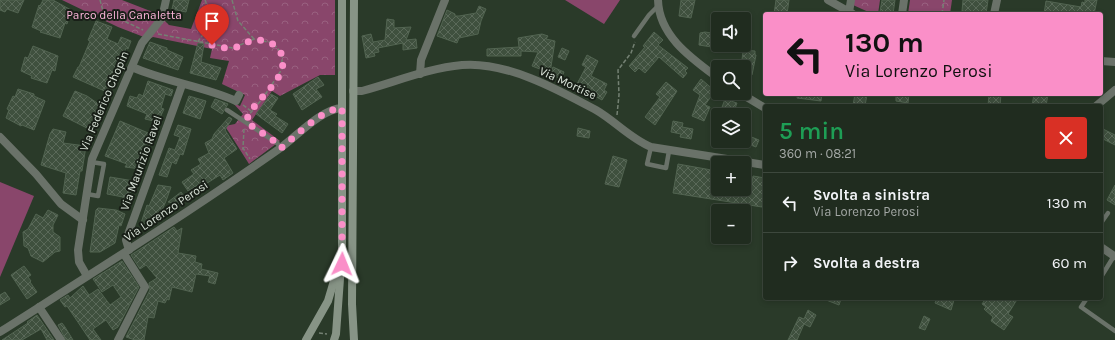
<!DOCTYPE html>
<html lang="it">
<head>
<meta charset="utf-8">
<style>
	body { margin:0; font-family:Karla,sans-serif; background:#2d382c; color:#f1f3f6; height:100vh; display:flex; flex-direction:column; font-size:15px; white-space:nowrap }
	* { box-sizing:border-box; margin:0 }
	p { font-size:13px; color:#a2a7a4 }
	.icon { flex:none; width:22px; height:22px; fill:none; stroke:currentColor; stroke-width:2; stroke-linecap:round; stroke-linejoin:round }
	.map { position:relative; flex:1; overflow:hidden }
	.sheet { position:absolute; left:763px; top:104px; width:340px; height:196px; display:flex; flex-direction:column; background:#202c1f; border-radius:4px; box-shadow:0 2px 6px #0003,0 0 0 1px #3d483d }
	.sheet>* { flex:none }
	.hud { position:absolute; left:763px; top:12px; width:340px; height:84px; border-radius:4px; box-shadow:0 2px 6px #0003,0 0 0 1px #3d483d; background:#fa8fc8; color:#111; overflow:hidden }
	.buttons { position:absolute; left:711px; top:12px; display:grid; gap:8px }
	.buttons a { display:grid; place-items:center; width:40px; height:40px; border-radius:4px; background:#202c1f; box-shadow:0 2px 6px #0003,0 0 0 1px #3d483d; font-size:20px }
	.pin { position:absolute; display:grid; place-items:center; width:34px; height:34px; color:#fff; margin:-41px -17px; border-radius:50% 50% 50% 0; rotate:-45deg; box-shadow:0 0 4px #0007 }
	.pin .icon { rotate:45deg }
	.me { position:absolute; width:44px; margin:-22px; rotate:2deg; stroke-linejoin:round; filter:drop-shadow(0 0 3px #0008) }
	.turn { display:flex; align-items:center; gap:14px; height:84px; padding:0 16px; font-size:18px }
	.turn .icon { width:52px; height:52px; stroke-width:2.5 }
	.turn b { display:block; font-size:28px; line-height:34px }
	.round { display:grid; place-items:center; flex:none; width:42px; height:42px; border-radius:4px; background:#2d382c }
	.head { display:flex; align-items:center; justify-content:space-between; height:68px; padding:0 16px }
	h1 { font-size:24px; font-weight:600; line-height:30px; color:#1e9e55 }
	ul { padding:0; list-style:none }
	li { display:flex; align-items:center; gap:12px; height:60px; padding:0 16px; border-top:1px solid #3d483d }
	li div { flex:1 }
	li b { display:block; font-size:15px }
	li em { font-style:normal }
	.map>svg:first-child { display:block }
</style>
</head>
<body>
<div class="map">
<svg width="1115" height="340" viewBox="0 0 1115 340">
	<defs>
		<pattern id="forest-crowns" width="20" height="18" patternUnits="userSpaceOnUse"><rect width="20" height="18" fill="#89466b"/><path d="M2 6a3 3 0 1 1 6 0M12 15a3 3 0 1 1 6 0" fill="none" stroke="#996180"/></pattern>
		<pattern id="building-cross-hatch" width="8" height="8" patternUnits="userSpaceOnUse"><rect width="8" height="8" fill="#3f503e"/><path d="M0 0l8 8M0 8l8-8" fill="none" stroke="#5a6959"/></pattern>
	</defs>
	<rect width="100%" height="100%" fill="#2a3a29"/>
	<g fill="#89466b">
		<path d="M565,0H620L604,24Z"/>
		<path d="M0,182L34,196L0,277Z"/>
	</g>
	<g fill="url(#forest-crowns)">
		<path d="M62,0H122L158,14L169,25L191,29L202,0H335V75H320L280,96L272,91L252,120L280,141L249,164L225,126L235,124L243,114L233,103L240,106L245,95L222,84L229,61L210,58L212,49L153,37L149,39L118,27Z"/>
		<path d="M853,0H880L878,14H873L853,5Z"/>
		<path d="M910,0H952L950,14H908Z"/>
	</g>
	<g fill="url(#building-cross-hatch)" stroke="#526451">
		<path d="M0,0H24L18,13L7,9L5,12L0,10Z"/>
		<path d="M43,0H53L71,10L67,24L65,23L60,38L40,32L41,31L32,27L39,5L40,6Z"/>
		<path d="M174,0H189L186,12L172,9Z"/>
		<path d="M681,0H695L691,18L679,16Z"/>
		<path d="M776,0H789L787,14H774Z"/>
		<path d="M882,0H895L893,14L880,12Z"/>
		<path d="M963,0H988L986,14L962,11Z"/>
		<path d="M1085,0H1097L1094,14H1044L1046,1L1081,7L1082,2L1085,3Z"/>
		<path d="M479,6L486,9L481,21L478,34L459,38L457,43L437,36L447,10L455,14V16H459L476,13Z"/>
		<path d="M387,19L394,20V28L411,27L406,40L416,39L417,48L403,50V43L378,48L379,52L374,53L375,56L366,58L362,36L371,34L373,42L385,40Z"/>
		<path d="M96,21L112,27L107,39L118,44L121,37L131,41L128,49L126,48L109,93L73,77L78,67H79L90,41L88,40Z"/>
		<path d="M654,32L663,40L658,45L688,68L685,71L687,73L683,78L659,57L645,73L639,68L635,72L629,66L645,47L643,46Z"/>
		<path d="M705,32L718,34V48L699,45L700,33Z"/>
		<path d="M542,34L548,36L546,39L555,41L550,73L532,66L538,52L521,51V56H487V49L519,47L518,38Z"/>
		<path d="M150,42L167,48V50L183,57L178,70L143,58Z"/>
		<path d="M198,43L204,44L201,62L221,68L216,80L190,73Z"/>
		<path d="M723,45H744L743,50L755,51V55H756L752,75L744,74V67H741L743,52L723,49Z"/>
		<path d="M33,46L58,56L55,71L52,70L47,83L31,78L32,76L21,71L25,57L28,58Z"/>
		<path d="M562,48L569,51L565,60L558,57Z"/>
		<path d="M587,55L598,61L591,76L607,84L604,90L607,92L602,100L591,94L592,92L577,84L586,67L582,65Z"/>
		<path d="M553,67L564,72L561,79L550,74Z"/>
		<path d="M318,77L324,85L316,89L322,97L302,110L293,94Z"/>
		<path d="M701,79L715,91L705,105L710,107L704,121L692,116L700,95L693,90Z"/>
		<path d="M148,81L173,90L171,96L165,94L161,108L164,109L158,122L145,119L147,114L127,106L130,96L137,98L139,94L143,96Z"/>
		<path d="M666,82L677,91L655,125L645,117L660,97L656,94Z"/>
		<path d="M18,89L34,94V96L45,101L34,130L22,125L21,126L6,118L9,110L7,109L13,96L15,97Z"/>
		<path d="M75,91L87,96L100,105L89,129L63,116Z"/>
		<path d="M271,94L278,98L270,110L277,114L275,116L288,124L282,133L256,114Z"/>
		<path d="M798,94H822L821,101L797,98Z"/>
		<path d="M855,94H867L865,106L853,105Z"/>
		<path d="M896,94H909L908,103L896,101Z"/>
		<path d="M989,94H1001L1000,106H988Z"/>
		<path d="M1034,94H1048L1046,106H1032Z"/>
		<path d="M189,96L206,101L200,119L183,113Z"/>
		<path d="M215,99L228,104L222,114L211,107Z"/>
		<path d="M725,99L737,103L733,114L721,110Z"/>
		<path d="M229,117L232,119L225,130L237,149L224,158L233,173L223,180L220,175L204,185L202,182L188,191L182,182L194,174L191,170L201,164L198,159L209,153L205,143L212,139L214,134Z"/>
		<path d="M120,121L153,135L141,169L125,167L127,164L105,156Z"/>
		<path d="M673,121L683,123L682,127L693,129L691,139L680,137L681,134L671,132Z"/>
		<path d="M178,125L191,129L183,155L180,154L176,164L172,162L167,177L159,175L169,148L175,150L180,137L174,135Z"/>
		<path d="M578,128L590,131L589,138L577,136Z"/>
		<path d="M1101,128L1115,135V145L1101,138Z"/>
		<path d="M53,129L66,132L63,143L86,146L82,171H80L76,195L63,193L66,173L41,165L50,134Z"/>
		<path d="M744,134L759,140L756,147L748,144L746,148L729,141H744Z"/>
		<path d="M613,156L627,160L619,187L605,184Z"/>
		<path d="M678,164L717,171L715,189H751L753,176L765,178L762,207L673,193Z"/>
		<path d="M110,177L134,181L133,187H131L129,200L123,199V197L107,194Z"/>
		<path d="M158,185L171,187L166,201L160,215L145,224L141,223L147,205L149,206Z"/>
		<path d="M1115,185V205L1107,200Z"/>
		<path d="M181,192L186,199L175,206L173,203L168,202Z"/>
		<path d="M98,208L116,210L125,214L121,226L119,225L115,243L100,252H90L96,210Z"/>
		<path d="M48,210L58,215L53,225V232L60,237V251L55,252L43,262L31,256L28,248L24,246L23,232L28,229L36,214L43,218Z"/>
		<path d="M174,227L177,231L182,228L178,253L196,256L195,262L202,264L201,269L218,273L215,284L208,282L210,276L196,274L192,292L172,287L169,300L167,299L165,303L158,301L154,318L148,317L144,340H135L126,337L150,290L149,283L157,278L146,265L140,269L131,255Z"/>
		<path d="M122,261L139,287L118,327L113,330L106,320L93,329L101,340H90L67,306L65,307L60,300L68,295L70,298L83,286L89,295L98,289L110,305L121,297L113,285L102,292L93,279Z"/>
		<path d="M24,266L31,275L28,277L31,281L30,282L37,292L27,299L11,275Z"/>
		<path d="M5,292L10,299L0,305V295Z"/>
		<path d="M821,298H838L841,299L839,305Z"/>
		<path d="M937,298H948L954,300L951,310L935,303Z"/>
		<path d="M986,298H1018L1008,314L1013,317L1004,330L991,321L993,317L984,309L986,307L982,304Z"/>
		<path d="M808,310L816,315L810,327L804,324L797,340H788L799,317L804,319Z"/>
		<path d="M37,315L54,340H47L41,329L22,340H2L28,323L27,322Z"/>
		<path d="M924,316L930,319L925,330L919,328Z"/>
		<path d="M62,323L65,327L73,340H66L58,325Z"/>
	</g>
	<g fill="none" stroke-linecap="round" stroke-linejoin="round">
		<g stroke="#748173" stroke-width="1.5" stroke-dasharray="4 2" stroke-linecap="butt">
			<path d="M100,0L103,11L143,30"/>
			<path d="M232,0L238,21L254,39"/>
			<path d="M942,14L944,0"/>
			<path d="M158,34L233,48L254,39L273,43L279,50L282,57V69L263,98L248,116"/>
			<path d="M198,42C200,37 204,35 206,31C213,21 209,10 205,0"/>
			<path d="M243,105L251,111"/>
			<path d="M617,115L619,95L618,70L631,53L635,42"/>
			<path d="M244,129L243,148L250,159"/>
			<path d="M319,333L327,334"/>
		</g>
		<g stroke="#6a7269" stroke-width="4.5">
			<path d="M634,36L649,15L658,6"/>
			<path d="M227,110L277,143L281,148"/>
			<path d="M651,147L647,164L666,168L669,151"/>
			<path d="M87,194L98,196L104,164L91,162"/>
			<path d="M1101,223L1108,213"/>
			<path d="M1101,277L1114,256"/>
			<path d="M1087,298L1081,307L1115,331"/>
		</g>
		<g stroke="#6a7269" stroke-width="8">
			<path d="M658,0C659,36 691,58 718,78"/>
			<path d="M828,0L853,14"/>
			<path d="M849,12L851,0"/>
			<path d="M902,14L904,0"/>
			<path d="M994,14L997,0"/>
			<path d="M1101,61L1115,62"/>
			<path d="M132,67C166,82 203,86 236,101L239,95"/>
			<path d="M420,74L421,60L445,0"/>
			<path d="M353,91H362C395,82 429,68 462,65C506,61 559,90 596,110C615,121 631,139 651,147L765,165"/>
			<path d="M740,93L765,108"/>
			<path d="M1096,106L1115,90"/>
			<path d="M0,137L36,174L61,204L83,220"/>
			<path d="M1101,247L1114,256"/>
			<path d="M129,250L126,240L182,85"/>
			<path d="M87,276L79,262L78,250L92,159L142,43L162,18L166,0"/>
			<path d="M39,307L61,340"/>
			<path d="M0,332C94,272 188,213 279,149C296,137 321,109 342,108"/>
			<path d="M118,340L145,287L124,254"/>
		</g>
		<g stroke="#879486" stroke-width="8">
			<path d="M306,340L328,301L339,264"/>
			<path d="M334,340L336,334L342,251V0"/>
			<path d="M354,340L352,304L354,0"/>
		</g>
	</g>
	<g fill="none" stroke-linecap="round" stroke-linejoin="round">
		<path stroke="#fa8fc8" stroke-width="7" stroke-dasharray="0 12.6" d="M212,45C218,46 226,49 233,48C241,47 248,40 256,40C265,40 275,43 280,51C294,79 252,98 246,122L277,143L281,148C297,135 322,109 342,108V264"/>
	</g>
	<g text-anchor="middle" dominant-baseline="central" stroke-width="4" stroke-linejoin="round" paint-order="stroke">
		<g font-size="12" fill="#fbb4d8" stroke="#181f17">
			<text x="124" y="15">Parco della Canaletta</text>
		</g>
		<g font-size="12" fill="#dae4d9" stroke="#181f17">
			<text transform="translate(568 83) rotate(25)">Via Mortise</text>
			<text transform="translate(104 101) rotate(-67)">Via Federico Chopin</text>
			<text transform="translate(141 163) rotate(-70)">Via Maurizio Ravel</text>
			<text transform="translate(166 211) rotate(-34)">Via Lorenzo Perosi</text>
		</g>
	</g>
</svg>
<div class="buttons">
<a><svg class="icon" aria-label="sound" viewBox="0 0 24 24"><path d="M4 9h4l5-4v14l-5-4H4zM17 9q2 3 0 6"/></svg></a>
<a><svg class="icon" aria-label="search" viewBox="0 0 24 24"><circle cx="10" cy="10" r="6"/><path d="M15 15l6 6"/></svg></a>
<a><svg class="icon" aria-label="layers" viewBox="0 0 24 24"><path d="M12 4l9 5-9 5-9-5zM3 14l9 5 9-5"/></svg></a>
<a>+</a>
<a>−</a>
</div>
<div class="pin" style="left:212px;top:45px;background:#d93025"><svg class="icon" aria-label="arrive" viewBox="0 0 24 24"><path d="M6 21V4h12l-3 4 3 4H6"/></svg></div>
<svg class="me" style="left:342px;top:264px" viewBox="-20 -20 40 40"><path d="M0-17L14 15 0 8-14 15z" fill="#fa8fc8" stroke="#fff" stroke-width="4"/></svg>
<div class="hud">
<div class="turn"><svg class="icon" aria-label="left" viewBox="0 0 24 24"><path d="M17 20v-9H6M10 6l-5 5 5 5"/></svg><div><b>130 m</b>Via Lorenzo Perosi</div></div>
</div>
<section class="sheet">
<div class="head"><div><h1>5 min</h1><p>360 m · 08:21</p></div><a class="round" style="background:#d93025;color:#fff"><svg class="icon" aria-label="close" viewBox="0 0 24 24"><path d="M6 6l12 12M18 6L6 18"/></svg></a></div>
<ul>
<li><svg class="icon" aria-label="left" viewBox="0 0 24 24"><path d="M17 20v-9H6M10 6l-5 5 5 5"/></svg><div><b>Svolta a sinistra</b><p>Via Lorenzo Perosi</p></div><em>130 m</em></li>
<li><svg class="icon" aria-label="right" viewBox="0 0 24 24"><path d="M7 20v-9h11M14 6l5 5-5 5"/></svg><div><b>Svolta a destra</b></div><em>60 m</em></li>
</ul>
</section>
</div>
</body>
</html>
